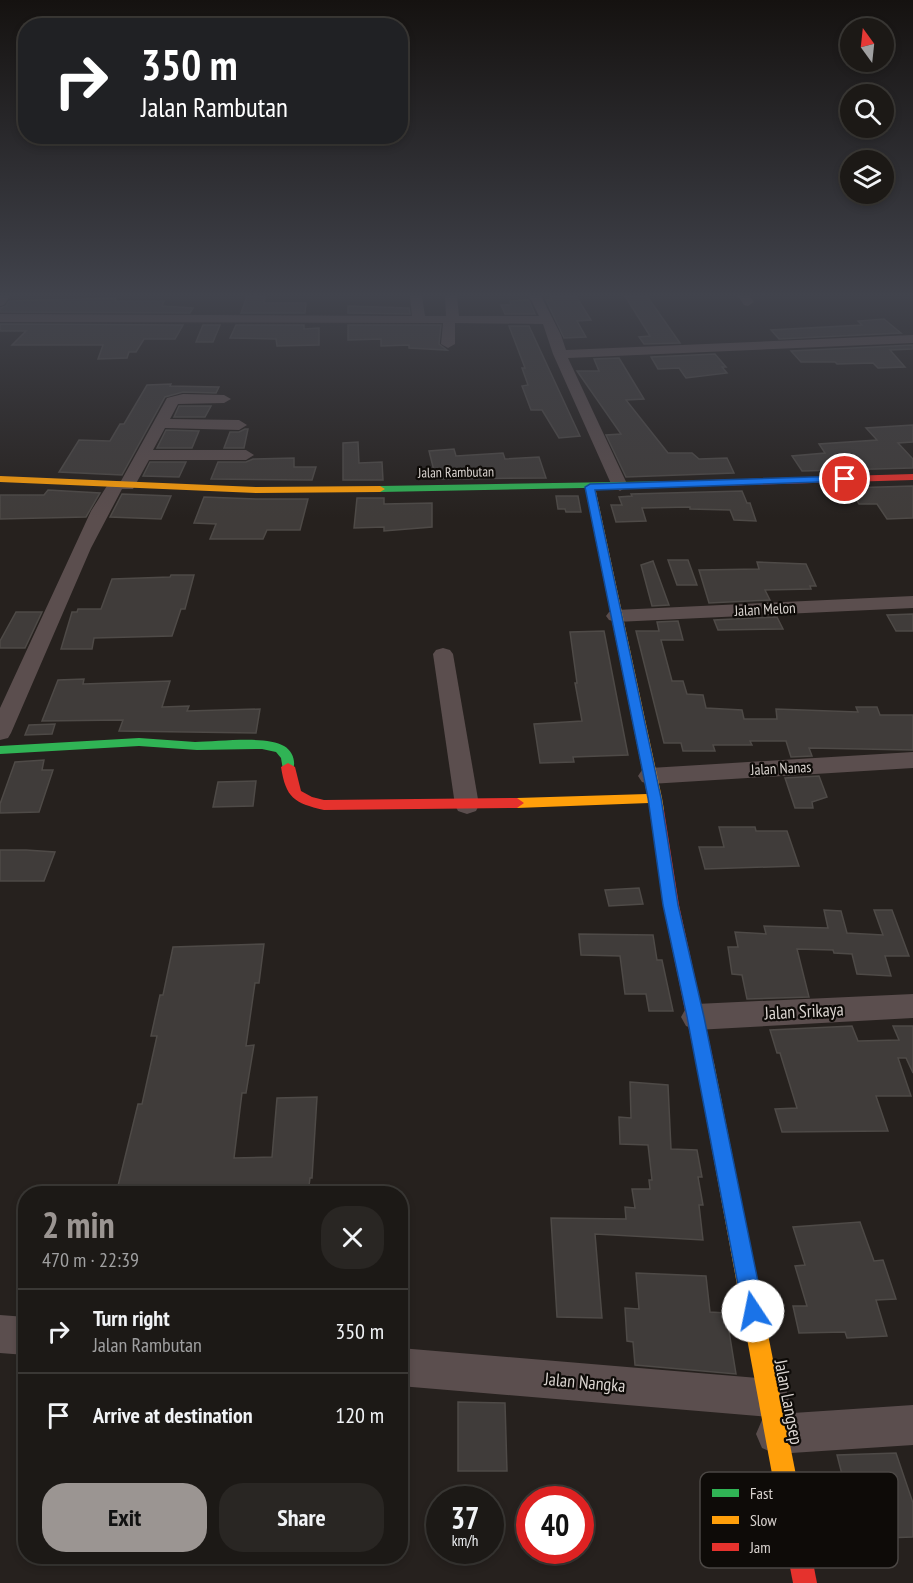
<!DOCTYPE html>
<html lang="en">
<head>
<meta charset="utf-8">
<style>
	body { margin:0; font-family:"PT Sans Narrow",sans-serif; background:#292623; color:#f1f3f6; height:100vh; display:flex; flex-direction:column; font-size:22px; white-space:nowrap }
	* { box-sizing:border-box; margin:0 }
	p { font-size:20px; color:#a0a0a1 }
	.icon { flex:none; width:33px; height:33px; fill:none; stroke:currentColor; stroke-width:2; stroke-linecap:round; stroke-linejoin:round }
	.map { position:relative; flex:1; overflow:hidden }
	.sheet { position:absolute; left:18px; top:1186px; width:390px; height:378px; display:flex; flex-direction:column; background:#1c1916; border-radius:24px; box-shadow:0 3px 9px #0003,0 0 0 2px #3a3835 }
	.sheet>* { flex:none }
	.guide { position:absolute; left:18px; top:18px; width:390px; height:126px; border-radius:24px; box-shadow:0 3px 9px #0003,0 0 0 2px #3a3835; background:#202124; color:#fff; overflow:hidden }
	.needle { width:39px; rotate:345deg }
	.tools { position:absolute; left:840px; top:18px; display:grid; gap:12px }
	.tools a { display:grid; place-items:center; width:54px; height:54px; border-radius:50%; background:#1c1916; box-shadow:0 3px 9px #0003,0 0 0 2px #3a3835; font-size:30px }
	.speed { position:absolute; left:426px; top:1486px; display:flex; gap:12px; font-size:30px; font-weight:700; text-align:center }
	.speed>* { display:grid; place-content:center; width:78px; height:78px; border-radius:50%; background:#1c1916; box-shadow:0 3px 9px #0003,0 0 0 2px #3a3835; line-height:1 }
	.speed small { font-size:15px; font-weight:400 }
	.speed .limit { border:9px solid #d22; background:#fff; color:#111 }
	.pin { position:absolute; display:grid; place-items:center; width:51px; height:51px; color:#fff; margin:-26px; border:3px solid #fff; border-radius:50%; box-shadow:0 2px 6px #0007 }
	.me { position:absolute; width:66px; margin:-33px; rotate:349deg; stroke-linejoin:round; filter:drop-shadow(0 0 4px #0008) }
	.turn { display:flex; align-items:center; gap:21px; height:126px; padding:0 24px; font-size:27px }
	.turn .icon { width:78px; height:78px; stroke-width:2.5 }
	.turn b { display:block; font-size:42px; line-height:51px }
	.round { display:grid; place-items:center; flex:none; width:63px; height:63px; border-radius:24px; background:#292623 }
	.overview { display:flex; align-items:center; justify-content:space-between; height:102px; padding:0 24px }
	h1 { font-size:36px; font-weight:700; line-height:45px; color:#9b9592 }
	.action { display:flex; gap:12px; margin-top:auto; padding:12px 24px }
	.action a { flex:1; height:69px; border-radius:24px; background:#9b9592; color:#111; font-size:24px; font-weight:700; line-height:69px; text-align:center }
	.action a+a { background:#292623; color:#f1f3f6 }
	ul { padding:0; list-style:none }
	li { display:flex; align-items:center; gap:18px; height:84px; padding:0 24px; border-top:2px solid #3a3835 }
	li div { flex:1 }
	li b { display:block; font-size:22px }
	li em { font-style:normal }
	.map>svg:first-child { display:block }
</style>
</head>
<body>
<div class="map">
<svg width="913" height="1583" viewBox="0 0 913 1583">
	<rect width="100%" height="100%" fill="#26211e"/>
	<g fill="#403c3a" stroke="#4e4a47" stroke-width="1.5">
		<path d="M247,296H265L264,303H306L305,313H241Z"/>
		<path d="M550,296H576L591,320L577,321L586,337L564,338L546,300H552Z"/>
		<path d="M625,296H647L680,343L644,344L639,337L650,336Z"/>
		<path d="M116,298L115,301H164L162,306L193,308L190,313L0,312V308L6,306L9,301Z"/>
		<path d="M529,300L535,314H505L501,305H511L510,301Z"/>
		<path d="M348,306L409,308L410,314L348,313Z"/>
		<path d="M884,319L901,333L779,339L771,330L862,325L858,321Z"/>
		<path d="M0,324L183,325L175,339H144L136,352H129L127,358L98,359L103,345H12L26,331H0Z"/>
		<path d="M203,325H220L213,342H196Z"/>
		<path d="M236,325H304V329L319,328V345L277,346L276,339L230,338Z"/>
		<path d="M348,325H441L439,344L447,350L409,348V345L381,346V339L348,340Z"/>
		<path d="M509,326H529L580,436L559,438L542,410H531L522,386L528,385L522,368H525Z"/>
		<path d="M913,345V349L890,350L905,367L878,368L873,363L837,364L835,362H801L791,351Z"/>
		<path d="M715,354L726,367H722L727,373L686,378L679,368L658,369L651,357Z"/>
		<path d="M619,358L644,399L626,400L668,453H692L699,459L727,458L734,473L626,477L606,435L621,434L577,371H599L594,359Z"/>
		<path d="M171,384L170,386L219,387L216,393L183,392L165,397L122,475L59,472L79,440L110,441L120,424H124L147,385Z"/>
		<path d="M179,406H211L205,417H174Z"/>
		<path d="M913,425V442L898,443L913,459V468L802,471L792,456L825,453L819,444L877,440L866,428Z"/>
		<path d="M245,429H248L244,448H224L230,432H239Z"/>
		<path d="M166,430L199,431L192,448H157Z"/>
		<path d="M358,442L359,463L382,462L383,480H343V443Z"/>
		<path d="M454,449L456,456L503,453L505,459L539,457L546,478L436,479L429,451Z"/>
		<path d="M294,458V467H316L312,480L211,479L218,462H246L253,459Z"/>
		<path d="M150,462H186L179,477L143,476Z"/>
		<path d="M913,486V518L887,519L877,504H859L849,488Z"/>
		<path d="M48,490L100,493L86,517L0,519V495H44Z"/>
		<path d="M742,491L747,503H750L756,521L734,520L730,510L690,509V507L642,508L646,521L616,522L611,505H622L619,497L632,496L631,494Z"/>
		<path d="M122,494L171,496L161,519L110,517Z"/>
		<path d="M556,496H578L581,512H566L565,509H558Z"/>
		<path d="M204,497L256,499H308L300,530H267L263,539H210L216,524L194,523Z"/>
		<path d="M357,498H384V504L432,503V527L384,531V527L354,528Z"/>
		<path d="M668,560H688L697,585H677Z"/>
		<path d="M653,561L669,605L652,606L641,565Z"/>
		<path d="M757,562L806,564L816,586H810L811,589L765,590L770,600L709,603L699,570L759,569Z"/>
		<path d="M171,575H194L185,609H181L172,636L94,638L92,649H61L72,612H77L78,609H101L112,579L170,577Z"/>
		<path d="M16,612H42L25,648H0V641Z"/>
		<path d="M913,614V631H896L887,615Z"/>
		<path d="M777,617L783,629L718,630L714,620Z"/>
		<path d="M678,621L683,640H661L672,681H683L687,694L703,695L706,708L742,710L744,719H777L776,709L858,712L856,707H877L880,715H913V750L809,748L812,756L791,757L786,741H750L752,745H713L715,751H683L681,743H664L636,631H659L657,622Z"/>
		<path d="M604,631L628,755L573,757L574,762L540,763L534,724L582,721L575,683H577L570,632Z"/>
		<path d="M84,679L83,684L170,681L162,707L189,706L187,711L260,709L256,733L119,731L123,720L42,721L58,680Z"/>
		<path d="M55,724L52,734L25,735L29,725Z"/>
		<path d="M44,760L42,770H53L39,812L0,813V804L15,762Z"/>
		<path d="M819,776L827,797L812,802L813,808H795L785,778Z"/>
		<path d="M256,781L253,806L213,807L218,782Z"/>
		<path d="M719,827H755L756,831H787L799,866L705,869L699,847H724Z"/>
		<path d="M0,850H26L55,852L44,881H0Z"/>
		<path d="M639,888L643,904L609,906L605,890Z"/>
		<path d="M824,910L841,911L847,933L883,935L874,910H892L909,956H885L891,976L857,974L852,954L834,953L833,950L797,949L809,997L747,999L742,975L732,974L728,947H738L735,932L766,934L764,926L828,928Z"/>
		<path d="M579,934L653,935L657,960H662L673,1011H649L646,994H625L620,956L581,955Z"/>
		<path d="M264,944L259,983H255L246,1046L254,1045L246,1093H242L234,1158L272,1157L277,1098L317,1097L312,1178H310L308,1194H116L138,1104H142L157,1036H151L160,995H163L173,947Z"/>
		<path d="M852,1026L858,1041L899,1040L893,1026H913V1073L906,1058H898L911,1096H876L888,1131L782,1132L775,1109L797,1108L780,1053H777L770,1030Z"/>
		<path d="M630,1082L668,1085L671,1149L697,1150L702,1177H698L703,1205H699L703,1240L595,1234L602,1318L557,1317L551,1218L626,1219L625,1207L635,1208L632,1189H650L649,1180H652L648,1145L620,1144L619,1117L631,1118Z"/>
		<path d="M860,1222L874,1261L883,1260L896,1299L876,1300L887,1336L847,1338L845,1332L799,1333L793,1306H807L795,1266L805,1265L793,1227Z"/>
		<path d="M636,1273L706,1276L710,1312L726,1313L736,1374L635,1365L633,1342L627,1341L625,1308L639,1309Z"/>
		<path d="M458,1402L505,1403L507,1471H458Z"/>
		<path d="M896,1453L913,1503V1537L828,1540L818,1491L846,1490L837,1455Z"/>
	</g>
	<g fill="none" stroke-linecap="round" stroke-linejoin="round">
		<g fill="#5b4e4e" fill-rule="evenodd">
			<path d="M0,296H10L4,305L0,306Z"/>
			<path d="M410,296H422L425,316H446L445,296H457L459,316H539L529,296H541L561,335L566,350L913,335V343L568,358L628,486L620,491L612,486L553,354L543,324L455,323V344L448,348L441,344L443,323L0,322V314L412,316Z"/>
			<path d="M738,296H750L754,302L748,306L744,305Z"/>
			<path d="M183,394L224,395L231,399L224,403L178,404L170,419L239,420L247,425L239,430L165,428L153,450H246L254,455L246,460H149L133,489H122L91,548L11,733L8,738L0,740V708L91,511L110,481H121L167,398Z"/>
			<path d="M913,596V608L616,622L609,620L606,616L609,612L616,610Z"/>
			<path d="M443,648L450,650L453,654L479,805L476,811L467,814L458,811L455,805L433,654L436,650Z"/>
			<path d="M913,752V768L650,784L642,782L638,776L642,770L650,768Z"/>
			<path d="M913,994V1018L696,1030L686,1026L681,1017L686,1008L696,1004Z"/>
			<path d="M0,1315L26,1317V1355L0,1353Z"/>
			<path d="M400,1348L770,1379L784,1384L789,1398L784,1412L778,1414L913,1405V1445L776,1454L762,1448L756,1434L762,1420L769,1417L400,1386Z"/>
		</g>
		<g fill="#30b455" fill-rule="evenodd">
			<path d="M678,481L683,484L681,486L380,492L375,489L380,486Z"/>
			<path d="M139,738C158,739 177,741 195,742C217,742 267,735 284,746C293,751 296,762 293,770H283L281,758L276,752L262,749L197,750L139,746L0,754V746Z"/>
		</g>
		<g fill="#ff9f0a" fill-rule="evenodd">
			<path d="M0,476L256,487L380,486L385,489L380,492L256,493L0,482Z"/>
			<path d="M590,484L595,487L662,798L664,810L657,815L652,813L649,803L517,808L510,803L517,798L647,794L585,487Z"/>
			<path d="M705,1055L711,1058L714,1063L799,1490L795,1498L787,1502L779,1498L775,1490L696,1063L699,1058Z"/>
		</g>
		<g fill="#e5322d" fill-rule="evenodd">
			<path d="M913,474V480L678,487L673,484L678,481Z"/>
			<path d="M288,763L295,767L301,791L312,797L324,800L517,798L524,803L517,808L324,810C294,803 286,798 281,767Z"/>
			<path d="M657,805L664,810L679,905L714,1063L711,1068L705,1071L699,1068L696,1063L663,905L650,810Z"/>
			<path d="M787,1478L795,1482L799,1490L817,1583H793L775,1490L779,1482Z"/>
		</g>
	</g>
	<linearGradient id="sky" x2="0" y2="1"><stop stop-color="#151210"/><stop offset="0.57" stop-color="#41434c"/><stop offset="1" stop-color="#41434c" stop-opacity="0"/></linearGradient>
	<rect width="913" height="518" fill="url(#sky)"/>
	<path fill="#1a73e8" stroke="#114b97" stroke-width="1.5" d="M845,476L850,479L849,481L595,490L661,798L678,905L704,1017L764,1311L761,1318L753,1321L746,1318L743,1311L687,1017L663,905L648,798L585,487L590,484Z"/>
	<g text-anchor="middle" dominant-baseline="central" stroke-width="4.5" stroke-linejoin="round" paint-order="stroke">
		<g font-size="14" fill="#dad4d0" stroke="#0e0b08">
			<text transform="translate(456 472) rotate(-1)">Jalan Rambutan</text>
		</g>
		<g font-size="15" fill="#dad4d0" stroke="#0e0b08">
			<text transform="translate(765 609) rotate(-3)">Jalan Melon</text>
			<text transform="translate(781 768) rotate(-3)">Jalan Nanas</text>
		</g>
		<g font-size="18" fill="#dad4d0" stroke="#0e0b08">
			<text transform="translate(804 1011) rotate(-3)">Jalan Srikaya</text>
			<text transform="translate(585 1382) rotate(5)">Jalan Nangka</text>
			<text transform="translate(789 1402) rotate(79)">Jalan Langsep</text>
		</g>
	</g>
	<rect x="700" y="1472" width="198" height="96" rx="9" fill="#0e0b08" stroke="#4b4744" stroke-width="1.5"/>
	<rect x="712" y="1489" width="27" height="8" fill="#30b455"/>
	<rect x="712" y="1516" width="27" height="8" fill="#ff9f0a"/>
	<rect x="712" y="1543" width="27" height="8" fill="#e5322d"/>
	<g font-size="16" fill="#dad4d0">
		<text x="750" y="1499">Fast</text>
		<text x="750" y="1526">Slow</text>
		<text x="750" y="1553">Jam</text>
	</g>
</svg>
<div class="tools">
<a><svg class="needle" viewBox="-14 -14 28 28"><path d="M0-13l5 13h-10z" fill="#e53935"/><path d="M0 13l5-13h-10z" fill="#a0a0a1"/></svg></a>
<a><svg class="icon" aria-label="search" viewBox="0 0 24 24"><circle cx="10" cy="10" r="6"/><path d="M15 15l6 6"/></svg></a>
<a><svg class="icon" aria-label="layers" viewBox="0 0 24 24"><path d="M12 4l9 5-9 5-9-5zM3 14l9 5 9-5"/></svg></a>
</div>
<div class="speed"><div>37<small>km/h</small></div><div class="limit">40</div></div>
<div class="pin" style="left:845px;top:479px;background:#d93025"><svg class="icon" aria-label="arrive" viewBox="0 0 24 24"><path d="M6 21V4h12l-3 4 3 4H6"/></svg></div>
<svg class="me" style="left:753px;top:1311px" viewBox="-20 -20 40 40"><circle r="19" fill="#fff"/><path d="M0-13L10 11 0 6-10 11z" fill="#1a73e8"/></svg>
<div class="guide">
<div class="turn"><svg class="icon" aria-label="right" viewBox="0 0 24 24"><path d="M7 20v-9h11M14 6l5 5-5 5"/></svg><div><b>350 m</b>Jalan Rambutan</div></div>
</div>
<section class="sheet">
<div class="overview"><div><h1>2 min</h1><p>470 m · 22:39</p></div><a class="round"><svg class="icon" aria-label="close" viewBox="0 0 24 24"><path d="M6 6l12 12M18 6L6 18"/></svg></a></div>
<ul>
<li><svg class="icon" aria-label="right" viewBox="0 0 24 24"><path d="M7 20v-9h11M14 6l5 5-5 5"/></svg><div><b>Turn right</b><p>Jalan Rambutan</p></div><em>350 m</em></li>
<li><svg class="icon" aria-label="arrive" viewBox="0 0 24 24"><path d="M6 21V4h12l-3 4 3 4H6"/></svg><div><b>Arrive at destination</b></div><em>120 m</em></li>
</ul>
<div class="action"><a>Exit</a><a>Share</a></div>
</section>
</div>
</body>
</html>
